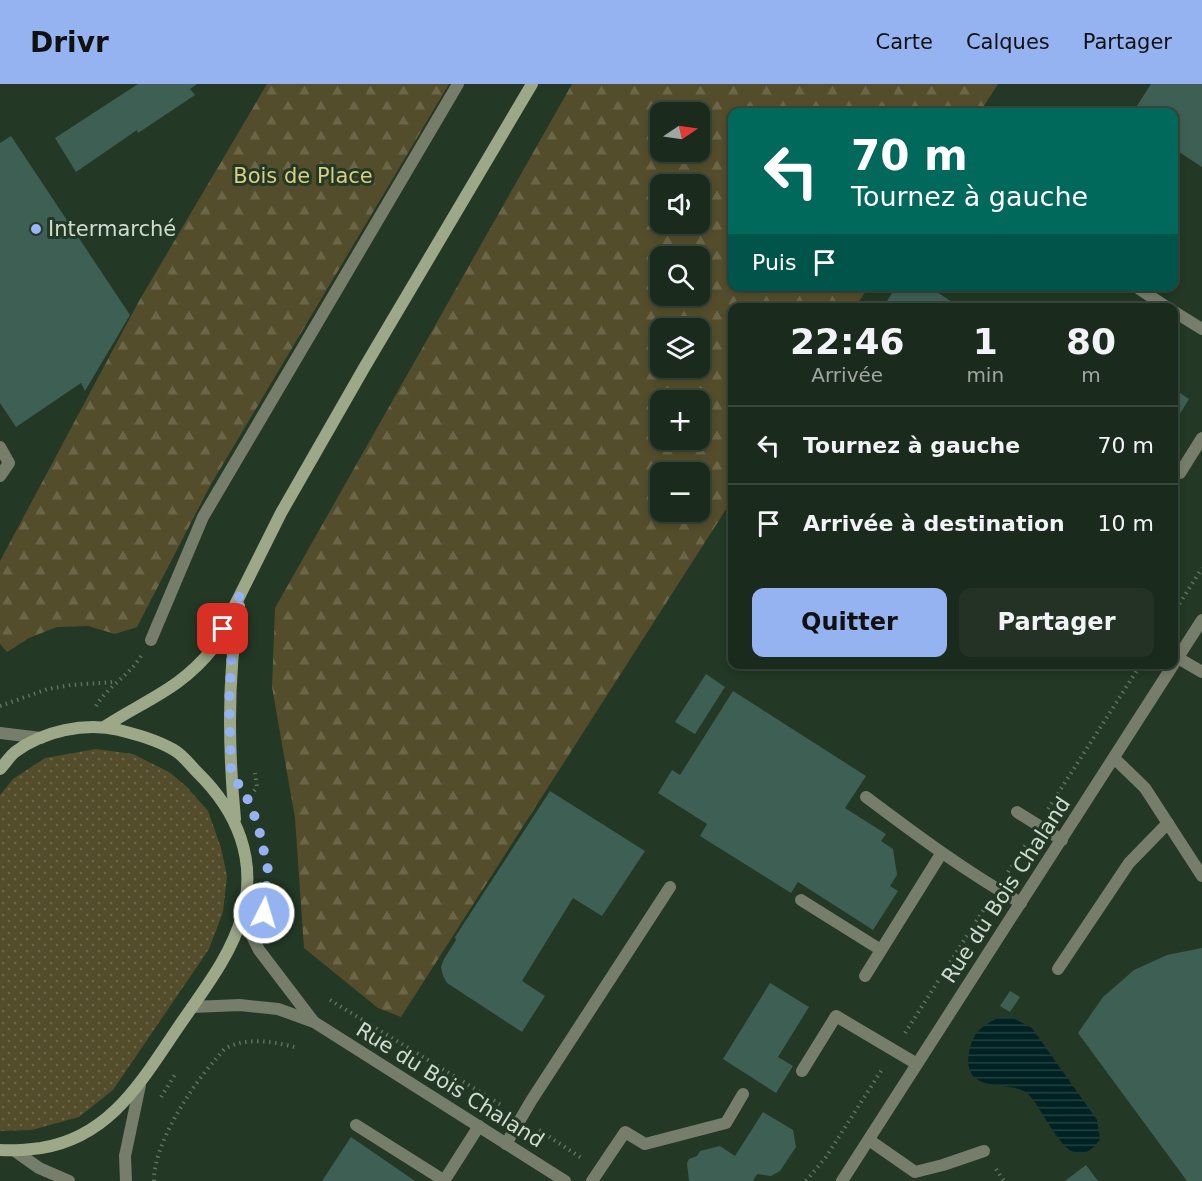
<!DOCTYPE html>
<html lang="fr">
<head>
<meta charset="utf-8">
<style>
	body { margin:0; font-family:"DejaVu Sans",sans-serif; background:#233225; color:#f1f3f6; height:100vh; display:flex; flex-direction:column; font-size:22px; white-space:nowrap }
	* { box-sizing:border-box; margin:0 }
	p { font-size:20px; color:#9fa7a3 }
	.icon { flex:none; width:33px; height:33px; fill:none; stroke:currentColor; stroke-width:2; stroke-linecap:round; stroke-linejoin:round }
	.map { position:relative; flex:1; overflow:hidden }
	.side { position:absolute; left:728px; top:219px; width:450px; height:366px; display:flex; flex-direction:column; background:#1a2a1c; border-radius:12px; box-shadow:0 3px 9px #0003,0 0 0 2px #38463b }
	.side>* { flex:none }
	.guide { position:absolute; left:728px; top:24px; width:450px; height:183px; border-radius:12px; box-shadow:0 3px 9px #0003,0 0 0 2px #38463b; background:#00695c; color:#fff; overflow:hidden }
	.needle { width:39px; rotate:77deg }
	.buttons { position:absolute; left:650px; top:18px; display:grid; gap:12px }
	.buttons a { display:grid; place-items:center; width:60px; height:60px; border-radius:12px; background:#1a2a1c; box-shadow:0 3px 9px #0003,0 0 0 2px #38463b; font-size:30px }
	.pin { position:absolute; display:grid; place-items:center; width:51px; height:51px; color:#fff; margin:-26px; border-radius:12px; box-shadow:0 3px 9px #0006 }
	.me { position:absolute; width:66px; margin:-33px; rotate:5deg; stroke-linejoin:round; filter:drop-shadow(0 0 4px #0008) }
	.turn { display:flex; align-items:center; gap:21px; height:126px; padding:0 24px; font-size:27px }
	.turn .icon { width:78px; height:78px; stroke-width:2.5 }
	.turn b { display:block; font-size:42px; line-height:51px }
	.then { display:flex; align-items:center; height:57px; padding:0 24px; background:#0003; gap:12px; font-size:22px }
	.eta { display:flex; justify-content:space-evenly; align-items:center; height:102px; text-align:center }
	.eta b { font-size:36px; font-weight:600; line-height:42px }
	.cta { display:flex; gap:12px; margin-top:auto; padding:12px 24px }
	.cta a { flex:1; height:69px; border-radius:12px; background:#95b2f1; color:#111; font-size:24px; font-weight:600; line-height:69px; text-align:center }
	.cta a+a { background:#233225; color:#f1f3f6 }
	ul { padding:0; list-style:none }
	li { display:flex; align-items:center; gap:18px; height:78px; padding:0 24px; border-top:2px solid #38463b }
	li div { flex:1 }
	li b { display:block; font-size:22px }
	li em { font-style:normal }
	header { display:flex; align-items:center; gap:36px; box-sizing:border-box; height:84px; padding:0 30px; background:#95b2f1; color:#111 }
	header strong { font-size:28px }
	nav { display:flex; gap:33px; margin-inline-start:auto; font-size:21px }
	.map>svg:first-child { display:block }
</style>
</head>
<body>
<header>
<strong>Drivr</strong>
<nav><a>Carte</a><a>Calques</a><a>Partager</a></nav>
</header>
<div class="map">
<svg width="1202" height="1097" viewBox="0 0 1202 1097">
	<defs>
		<pattern id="grass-dots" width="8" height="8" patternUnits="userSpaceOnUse" patternTransform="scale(1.5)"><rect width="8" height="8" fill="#544d2b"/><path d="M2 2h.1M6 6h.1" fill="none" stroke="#6c6649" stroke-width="1.8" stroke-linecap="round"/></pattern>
		<pattern id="forest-firs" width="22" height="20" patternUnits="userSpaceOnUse" patternTransform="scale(1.5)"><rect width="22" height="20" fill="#544d2b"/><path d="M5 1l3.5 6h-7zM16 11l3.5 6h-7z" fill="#6c6649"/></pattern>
		<pattern id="water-rules" width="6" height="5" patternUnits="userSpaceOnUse" patternTransform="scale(1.5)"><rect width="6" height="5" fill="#022"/><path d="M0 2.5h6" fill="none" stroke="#244241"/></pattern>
	</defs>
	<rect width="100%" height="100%" fill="#233825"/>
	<path fill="url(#grass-dots)" d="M96,665L133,670L169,688L186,702L208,727L221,764L227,792L223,828L209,865L113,1006L79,1033L32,1046L0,1047V711L13,695L45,674Z"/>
	<g fill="url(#forest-firs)" fill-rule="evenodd">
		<path d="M267,0H449L210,402L137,543L115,550L88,542L57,543L29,554L7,568L0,560V477L139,217Z"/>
		<path d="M572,0H998L980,28H732V202L869,203L855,223L732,224V416L401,933L378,924L304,864L295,734L272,603L275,524ZM660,28H699V68H660ZM660,100H699V140H660ZM660,172H699V212H660ZM660,244H699V284H660ZM660,316H699V356H660ZM660,388H699V428H660Z"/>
	</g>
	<path fill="url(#water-rules)" d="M1001,933H1011L1032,944L1097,1036L1100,1055C1094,1064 1086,1072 1074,1068C1059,1064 1041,1023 1028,1010C1011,994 958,1014 970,964C974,947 985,939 1001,933Z"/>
	<g fill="#3e5f54">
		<path d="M138,0H197L190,5L195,11L138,49L137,46L76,88L55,54Z"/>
		<path d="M1151,0H1202V83L1173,64V28H1133Z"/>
		<path d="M11,52L130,231L85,307L81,299L16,343L0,319V59Z"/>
		<path d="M896,202H928L961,224H883Z"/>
		<path d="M1173,304L1189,315L1173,341Z"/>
		<path d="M706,590L725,603L695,650L675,638Z"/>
		<path d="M733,607L866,692L845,724L886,750L881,757L893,765L897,791L890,802L898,807L873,846L798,798L791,809L700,752L707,740L658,709L672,686L680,691Z"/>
		<path d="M550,707L645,767L602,832L573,814L522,897L545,912L522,948L447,899L443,892L441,883L444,875L456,856L455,853Z"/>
		<path d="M1202,864V1097H1187L1078,949L1103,913L1134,886L1167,871Z"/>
		<path d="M770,899L809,923L778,973L793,982L776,1009L723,975Z"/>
		<path d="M1010,907L1020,913L1010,928L1000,922Z"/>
		<path d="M763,1028L793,1046L796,1063L780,1087L771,1092L757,1090L753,1097H689L687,1079L689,1075L697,1072L700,1067L720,1062L735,1072Z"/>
		<path d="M351,1053L415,1097H322Z"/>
		<path d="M1086,1081L1098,1097H1065Z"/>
	</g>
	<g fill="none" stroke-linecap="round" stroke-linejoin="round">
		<g stroke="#607261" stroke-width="4" stroke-dasharray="1.5 4.5" stroke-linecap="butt">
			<path d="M1173,530L1202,484"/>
			<path d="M0,622L48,605L71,601L115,598"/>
			<path d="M96,622C108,602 129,592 141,572"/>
			<path d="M254,707L257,703L255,689"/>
			<path d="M1048,725L1141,580"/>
			<path d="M1008,788L1027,759"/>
			<path d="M330,916L503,1022"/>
			<path d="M905,949L986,822"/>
			<path d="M161,1013L176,989"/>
			<path d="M539,1046L583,1075"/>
			<path d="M996,1085L1004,1097"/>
			<path d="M154,1097C153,1061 192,1001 216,975C219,972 222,967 225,965C246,952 276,958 298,964"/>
			<path d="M806,1097L826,1073L883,984"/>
		</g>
		<g stroke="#767d6a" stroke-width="12">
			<path d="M1135,202L1168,224"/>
			<path d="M1173,227L1202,245"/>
			<path d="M0,363L9,379L0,392"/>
			<path d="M1180,389L1202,354"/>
			<path d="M1178,574L1202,588"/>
			<path d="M1114,674L1145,704L1202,792"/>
			<path d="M866,713C918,752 965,787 1021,819"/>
			<path d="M1017,728L1062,756"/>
			<path d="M801,816L881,866"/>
			<path d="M1058,885L1129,779L1168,739"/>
			<path d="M865,892L941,770"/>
			<path d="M802,987L836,932L917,980"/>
			<path d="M356,1041L445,1097"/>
			<path d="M869,1056L915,1088L943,1081L984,1067"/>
			<path d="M506,1060L531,1017L670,803"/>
			<path d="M444,1097L479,1042"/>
			<path d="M592,1097L625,1048L645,1060L726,1039L743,1010"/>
		</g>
		<g stroke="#767d6a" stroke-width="12">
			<path d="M151,556L203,433L458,0"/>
			<path d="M242,832L259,866L313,937"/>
			<path d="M192,923L240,921L278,925L314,938L565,1097"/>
			<path d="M842,1097L1202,536"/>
		</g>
		<g stroke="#767d6a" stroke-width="12">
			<path d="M0,649L41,654"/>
			<path d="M15,1067L39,1084L69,1097"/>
			<path d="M126,1097L125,1072L140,1001"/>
		</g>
		<g stroke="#9da889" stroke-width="12">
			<path d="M104,643C147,615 181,605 214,563L281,429L364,284L532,0"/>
			<path d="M0,685C5,680 9,673 15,668C43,647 85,638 119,646C138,651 157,656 174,666C183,671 190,681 197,688C237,727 258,776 242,832C231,872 202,908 179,942C142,996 111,1053 41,1064C26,1066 14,1067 0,1066"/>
			<path d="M235,735C228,663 227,593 239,522"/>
		</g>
	</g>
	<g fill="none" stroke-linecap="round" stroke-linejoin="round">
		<path stroke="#95b2f1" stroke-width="10" stroke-dasharray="0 18" d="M223,545L241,509L232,565L229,619L231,688L248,716L258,741L268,786L264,829"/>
	</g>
	<circle fill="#97b6fd" stroke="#233825" stroke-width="2" cx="36" cy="145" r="6"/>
	<g text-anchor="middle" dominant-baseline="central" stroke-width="6" stroke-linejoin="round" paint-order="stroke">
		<g font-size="21" fill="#dbcd82" stroke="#233825">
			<text x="303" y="92">Bois de Place</text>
		</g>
		<g font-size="21" fill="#cfdcd0" stroke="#233825" text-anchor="start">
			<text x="48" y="145">Intermarché</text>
		</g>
		<g font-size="21" fill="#cfdcd0" stroke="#233825">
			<text transform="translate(1006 806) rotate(-57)">Rue du Bois Chaland</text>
			<text transform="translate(450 1001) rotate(32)">Rue du Bois Chaland</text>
		</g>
	</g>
</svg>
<div class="buttons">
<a><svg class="needle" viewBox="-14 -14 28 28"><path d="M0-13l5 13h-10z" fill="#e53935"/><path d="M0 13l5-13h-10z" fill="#9fa7a3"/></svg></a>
<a><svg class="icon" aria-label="sound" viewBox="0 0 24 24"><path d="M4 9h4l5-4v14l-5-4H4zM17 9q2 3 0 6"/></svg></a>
<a><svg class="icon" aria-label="search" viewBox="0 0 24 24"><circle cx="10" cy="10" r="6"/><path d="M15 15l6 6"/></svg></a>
<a><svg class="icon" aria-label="layers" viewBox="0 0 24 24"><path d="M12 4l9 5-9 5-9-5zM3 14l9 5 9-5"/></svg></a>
<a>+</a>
<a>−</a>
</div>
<div class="pin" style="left:223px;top:545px;background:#d93025"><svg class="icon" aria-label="arrive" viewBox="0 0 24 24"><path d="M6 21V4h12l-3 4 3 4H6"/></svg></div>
<svg class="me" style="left:264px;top:829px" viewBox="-20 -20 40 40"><circle r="17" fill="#95b2f1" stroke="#fff" stroke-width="3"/><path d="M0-11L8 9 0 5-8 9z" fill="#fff"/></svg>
<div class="guide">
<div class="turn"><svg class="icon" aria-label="left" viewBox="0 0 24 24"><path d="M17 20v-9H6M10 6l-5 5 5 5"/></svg><div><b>70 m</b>Tournez à gauche</div></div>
<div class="then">Puis<svg class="icon" aria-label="arrive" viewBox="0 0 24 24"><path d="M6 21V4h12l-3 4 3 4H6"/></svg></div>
</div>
<section class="side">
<div class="eta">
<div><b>22:46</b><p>Arrivée</p></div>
<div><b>1</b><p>min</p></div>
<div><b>80</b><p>m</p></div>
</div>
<ul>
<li><svg class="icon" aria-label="left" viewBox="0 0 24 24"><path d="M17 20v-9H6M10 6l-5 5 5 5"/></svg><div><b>Tournez à gauche</b></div><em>70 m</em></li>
<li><svg class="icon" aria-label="arrive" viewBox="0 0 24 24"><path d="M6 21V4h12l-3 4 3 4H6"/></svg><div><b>Arrivée à destination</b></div><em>10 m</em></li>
</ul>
<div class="cta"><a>Quitter</a><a>Partager</a></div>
</section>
</div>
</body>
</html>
